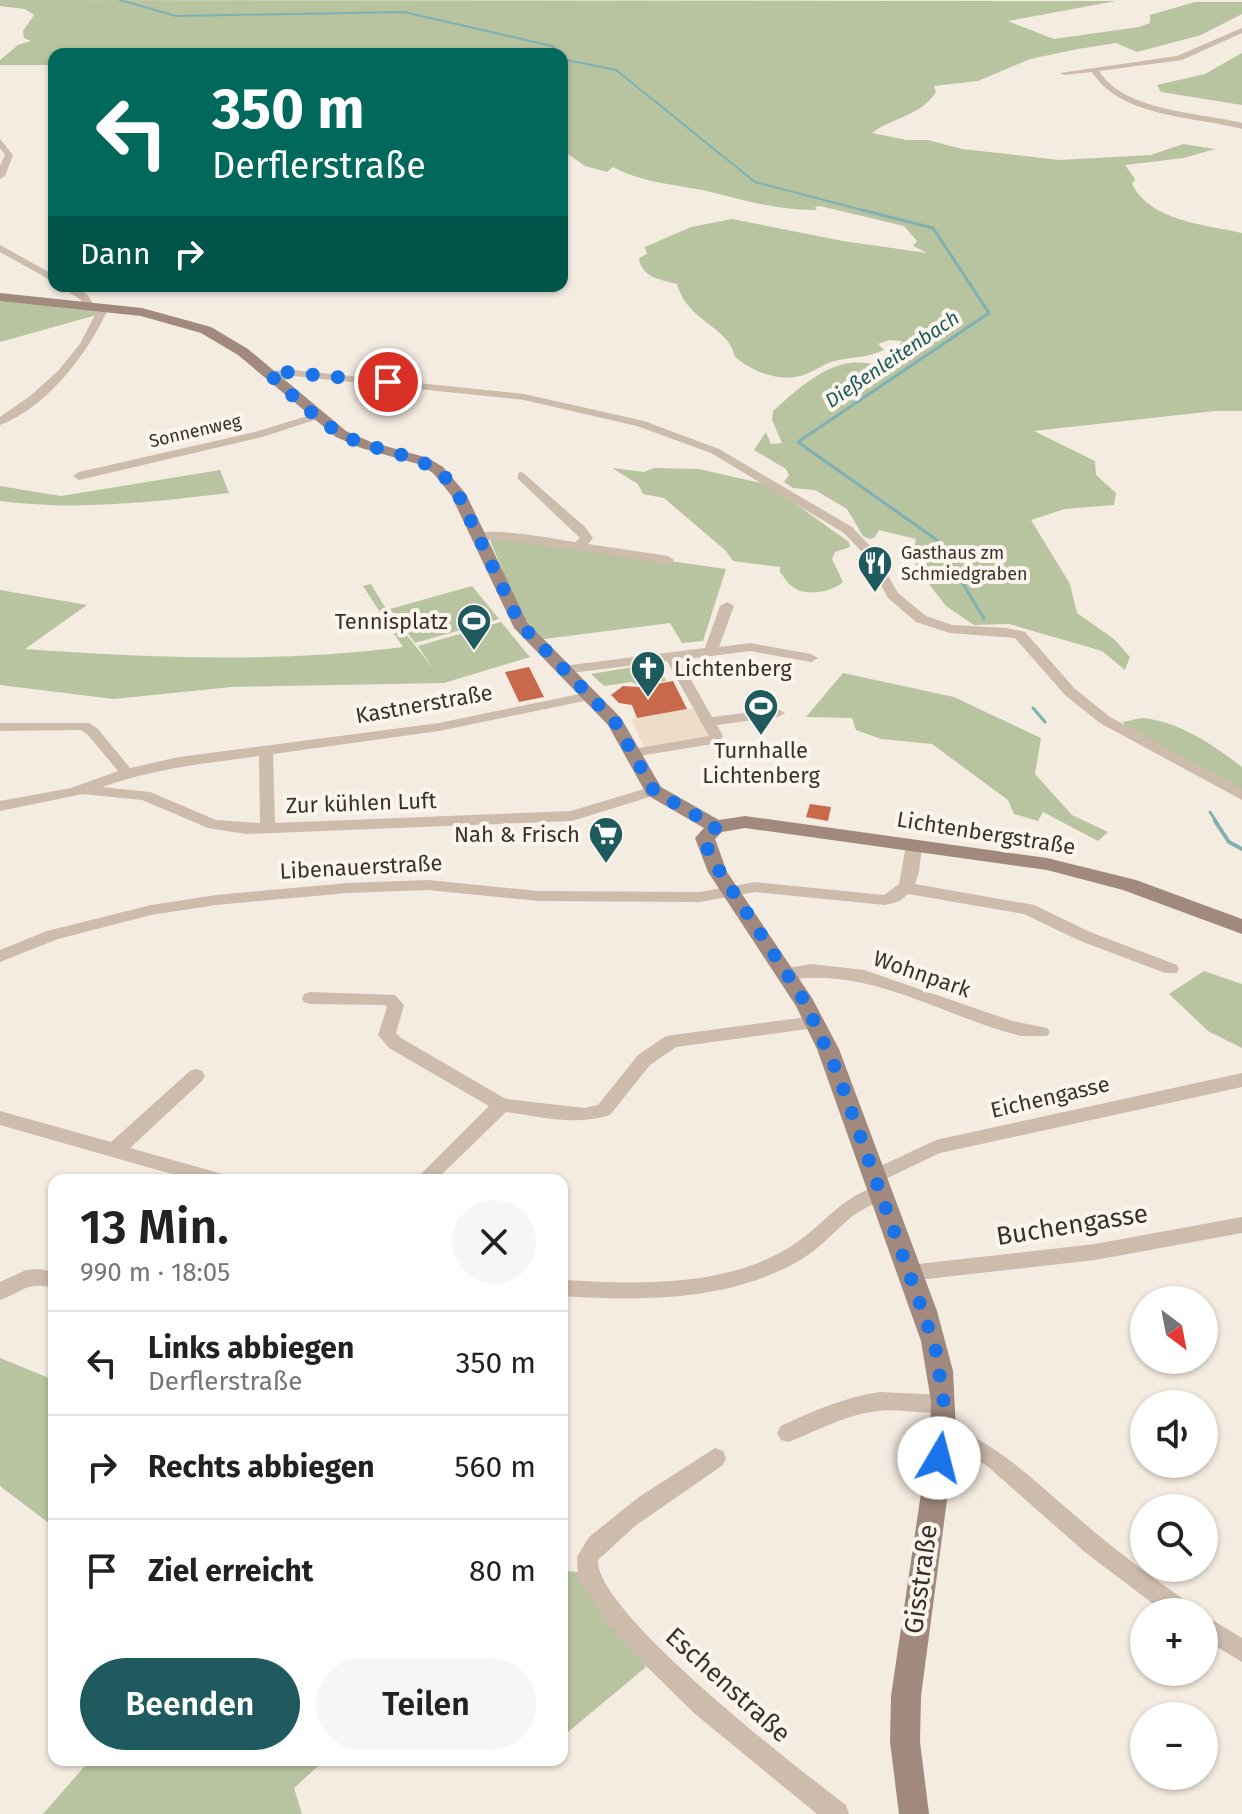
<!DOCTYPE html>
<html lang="de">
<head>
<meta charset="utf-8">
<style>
	body { margin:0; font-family:"Fira Sans",sans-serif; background:#f6f6f6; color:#222; height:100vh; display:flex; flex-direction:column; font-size:30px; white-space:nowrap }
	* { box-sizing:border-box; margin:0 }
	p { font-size:26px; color:#767676 }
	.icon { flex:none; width:44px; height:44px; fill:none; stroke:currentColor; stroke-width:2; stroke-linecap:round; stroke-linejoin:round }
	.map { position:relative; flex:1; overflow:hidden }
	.side { position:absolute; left:48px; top:1174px; width:520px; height:592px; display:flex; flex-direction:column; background:#fff; border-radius:16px; box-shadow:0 2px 6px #0004 }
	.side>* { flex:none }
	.hud { position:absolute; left:48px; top:48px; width:520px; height:244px; border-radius:16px; box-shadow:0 2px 6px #0004; background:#00695c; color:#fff; overflow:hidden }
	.needle { width:52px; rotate:148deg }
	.buttons { position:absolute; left:1130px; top:1286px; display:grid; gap:16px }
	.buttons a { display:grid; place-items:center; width:88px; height:88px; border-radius:50%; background:#fff; box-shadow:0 2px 6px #0004; font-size:40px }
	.pin { position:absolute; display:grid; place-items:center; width:68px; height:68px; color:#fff; margin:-34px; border:4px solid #fff; border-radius:50%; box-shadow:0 2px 8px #0007 }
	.me { position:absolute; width:88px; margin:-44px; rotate:8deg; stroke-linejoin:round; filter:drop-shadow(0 0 6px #0008) }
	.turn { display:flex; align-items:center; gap:28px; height:168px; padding:0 32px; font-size:36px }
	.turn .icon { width:104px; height:104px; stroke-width:2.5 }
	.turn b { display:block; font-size:56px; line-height:68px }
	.then { display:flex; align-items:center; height:76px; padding:0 32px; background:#0003; gap:16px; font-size:30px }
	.round { display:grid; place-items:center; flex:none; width:84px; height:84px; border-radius:42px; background:#f6f6f6 }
	.summary { display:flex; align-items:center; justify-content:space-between; height:136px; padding:0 32px }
	h1 { font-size:48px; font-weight:600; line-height:60px }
	.cta { display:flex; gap:16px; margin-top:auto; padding:16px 32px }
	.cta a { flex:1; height:92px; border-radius:48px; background:#1f5a5e; color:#fff; font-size:32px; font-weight:600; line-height:92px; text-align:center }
	.cta a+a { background:#f6f6f6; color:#222 }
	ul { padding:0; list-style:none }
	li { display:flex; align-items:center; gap:24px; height:104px; padding:0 32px; border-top:2px solid #e0e0e0 }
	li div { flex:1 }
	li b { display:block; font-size:30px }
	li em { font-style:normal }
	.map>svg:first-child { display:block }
</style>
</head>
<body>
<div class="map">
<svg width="1242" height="1814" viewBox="0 0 1242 1814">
	<rect width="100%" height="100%" fill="#f4ebe1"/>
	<g fill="#b8c4a0">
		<path d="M0,0L1116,1L1008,21L1054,39L1139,27L1150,23V15L1195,2H1242V14L1201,35L1137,52L1116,43L1078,49L1030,59L978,81L934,86L936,92C921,116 893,117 872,133L907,140H928L962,149L1059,160L1151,155L1183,144L1215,149L1184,158L1125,165L1135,179L1132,184C1150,221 1206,225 1242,233V411H1215L1034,431L1095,461L1096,475L1116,493L1114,505L1065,509L1031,520L1070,584L1077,613L1114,639L1130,657L1125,670L1102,651L1009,624L974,625L946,606L917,569L913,551L916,539L879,530L875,537L870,539L863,536L847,509L815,490L793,488L784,482L789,475L786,469L754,450L766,432L771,444L782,443L772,420L773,411C793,393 822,366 850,363C865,361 880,367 895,363L897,360L894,356L902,341L889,340L878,344L884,350C867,358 851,357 834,361C824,364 816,370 806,374C782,384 753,372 735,357C729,326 687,322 677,284C661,280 641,277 639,258L647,254L645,247L691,227L732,219L843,241L927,253L913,246L917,241L904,226L820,206L815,207L817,210C776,211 742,199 702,190C671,184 641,182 613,167L607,172L585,166L562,150V54H54V65H0V60L18,45L31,41L24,38L23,31L34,15L25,9L0,6Z"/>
		<path d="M1242,53V105L1161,92L1157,85L1205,74Z"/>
		<path d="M0,300L111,311L0,342Z"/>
		<path d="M612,468L644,472L654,468L699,469L769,485L849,542L850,547L835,552L832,559L843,582C832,592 806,597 793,587C788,584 784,577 780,572V567L733,561L726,551L664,498L643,494L638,484Z"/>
		<path d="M220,470L229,493C153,502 77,511 0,501V486L61,496Z"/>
		<path d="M515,539L726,569L703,641L682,643L670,623L544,639L521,615L490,540Z"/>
		<path d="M371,584L386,609L433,668L418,646L501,622L530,657L444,683L231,687L114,699L0,685V590L87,605L25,649C150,658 278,663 403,647L363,586Z"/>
		<path d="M472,586L499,619L415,643L390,609Z"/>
		<path d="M658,663L666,681L660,682L657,678L650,679L652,683L640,685L631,682L604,686L591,674Z"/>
		<path d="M843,673L954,697L1041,738L1035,774L1072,815L1108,832L1098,841L1043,812L1038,821L1014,814L1008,800L932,744L881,739L856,730L852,718L806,717Z"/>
		<path d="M1141,718C1177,720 1213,745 1242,767V791L1127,731L1123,722Z"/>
		<path d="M1204,971L1242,984V1048L1208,1031L1169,994Z"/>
		<path d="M0,1358L54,1380V1527L0,1486Z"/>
		<path d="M565,1571L577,1572L634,1643L646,1667L568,1732L562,1724V1573Z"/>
		<path d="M90,1760H325L294,1788L302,1814H43Z"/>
	</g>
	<path fill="#ecdcc8" d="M695,708L710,736L644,747L631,719Z"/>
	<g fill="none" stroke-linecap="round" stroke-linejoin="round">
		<g stroke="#7fb0b2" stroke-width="2">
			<path d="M120,0L176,16L404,12L552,46L560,54"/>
			<path d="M562,55L567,60L616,70L755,182L870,212"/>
		</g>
		<g stroke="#7fb0b2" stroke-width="3">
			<path d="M862,210L933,228L989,313L798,442L937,540L984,619"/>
			<path d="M1033,708L1045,722"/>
			<path d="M1210,812L1217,823"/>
		</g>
		<path stroke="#7fb0b2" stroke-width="4" d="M1215,821L1229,842L1242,849"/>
	</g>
	<g fill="#c8694b">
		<path d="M529,667L544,697L519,702L505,672Z"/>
		<path d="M673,681L687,709L637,718L632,705L619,703L611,695L623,686L639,687Z"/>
		<path d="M810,804L831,807L828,821L806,817Z"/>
	</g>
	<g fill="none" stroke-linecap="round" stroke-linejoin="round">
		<g fill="#cdbbac" fill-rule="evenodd">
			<path d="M1242,28V33L1182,60L1099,71C1125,112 1199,112 1242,123V129C1194,116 1121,118 1092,72L1064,75L1060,73L1177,56Z"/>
			<path d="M0,139L13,155L5,176L0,179V166L5,155L0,148Z"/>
			<path d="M0,245L54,275V282L0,252Z"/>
			<path d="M60,286C74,286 89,290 93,305L84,307L81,300Z"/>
			<path d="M100,305L109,307C89,352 48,407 0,425V417L30,396L58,371L80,344Z"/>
			<path d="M293,370L524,394L644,421L719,449L852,527L872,548L898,593L926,616L952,625L1007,628L1025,632L1075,689L1110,717L1242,789V800L1100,723L1065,695L1015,638L950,633L916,622L888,598L863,553L844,533L711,453L637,426L524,400L293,376L269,377L264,374L269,371Z"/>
			<path d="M317,413L323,416L321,418L262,437L79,480L73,476L79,472L255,432Z"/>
			<path d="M522,472L585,527L593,538L588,544L668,556L674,560L668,564L514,541L473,539L471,536C487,525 554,539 575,542L580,538L518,479V473Z"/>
			<path d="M727,602L734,606L719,647L750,643L811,654L818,658L811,662L750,651L680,660L712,717L778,709L785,713L778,717L717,725L723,736L719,743L632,757L625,753L632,749L709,736L667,661L563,674L556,670L563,666L705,648L720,606Z"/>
			<path d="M589,692L596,696L594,699L439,731L273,754L275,823L571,811L654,786L659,788L661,791L659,794L572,821L246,834L208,828L142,800L83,794L0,811V801L71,788L118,771L88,735L81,730L0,731V723H89L98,729L130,768L179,757L439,723ZM259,756L260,823L216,820L150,792L102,787C153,769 205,763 259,756Z"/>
			<path d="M914,841L922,846L919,872L915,884L1034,905L1090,932L1177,965L1179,969L1177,973H1165L1078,940L1024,914L908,894L900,901L885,905L755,892L700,902L539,901L428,890L348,893L216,905L151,915L58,939L0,962V950L47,931L151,905L216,895L348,883L428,880L539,891L700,892L755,882L884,895L899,884L906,846Z"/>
			<path d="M812,964L864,970L1012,1021L1047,1028L1050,1032L1047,1036H1021C941,1016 872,967 787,980L779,974L787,968Z"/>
			<path d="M310,992L395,995L404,1005L396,1033L401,1038L506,1099L584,1108L598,1105L638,1055L666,1036L815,1016L821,1018L824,1022L821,1026L815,1028L676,1047L650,1065L610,1115C575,1126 542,1117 506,1112L436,1180H415L489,1106L389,1048L378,1035L387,1007L385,1005L310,1004L304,1002L302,998L304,994Z"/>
			<path d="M196,1069L202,1071L205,1076L202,1081L130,1148L226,1175L228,1180H193L0,1125V1111L111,1142L190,1071Z"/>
			<path d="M1242,1073V1087L940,1153L875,1184L868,1182L866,1177L868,1172L936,1140Z"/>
			<path d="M880,1185L887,1187L889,1192C885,1200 859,1210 849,1219C834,1232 820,1248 802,1259C730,1302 643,1301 562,1296V1280C638,1284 723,1288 790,1247C825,1225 838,1198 880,1185Z"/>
			<path d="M1242,1217V1233L1095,1260L909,1281L902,1279L899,1273L902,1267L909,1265L1095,1244Z"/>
			<path d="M39,1269L54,1272V1288C27,1281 23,1292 0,1300V1282L26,1270Z"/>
			<path d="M880,1392L944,1395L951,1398L954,1404L951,1410C934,1417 898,1408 877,1411C844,1415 818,1431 788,1442L781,1440L777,1433L781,1426C813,1411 845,1397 880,1392Z"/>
			<path d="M943,1423C998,1443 1034,1481 1078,1518C1114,1549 1152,1578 1191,1604L1194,1612H1164L1086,1553L986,1465L953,1446L936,1439L932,1432L936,1425Z"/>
			<path d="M715,1448L723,1451L726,1458L723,1465L635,1526L598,1560C595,1612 800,1770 846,1805L849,1814H817L695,1714L634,1654L606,1621L578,1578L577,1557L589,1537L639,1497Z"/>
			<path d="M1204,1615L1242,1638V1662L1204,1639Z"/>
		</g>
		<path fill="#a18a7d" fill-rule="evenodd" d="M0,293L142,308L211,327L248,349L346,431L371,442L428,458L443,467L466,494L527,622L621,718L661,787L719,820L745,816L1047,858L1136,880L1242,919V934L1123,890L1047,870L745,828L722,832L715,839L727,872L812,998L839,1049L937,1311L953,1371L956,1432L921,1696L920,1742L929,1814H899L890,1742L891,1696L930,1432L931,1401L921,1341L817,1049L796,1006L708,872L695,838L704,828L647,795L608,725L514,628L451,495L433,473L418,464L361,448L336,437L238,355L201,333L141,316L0,301Z"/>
	</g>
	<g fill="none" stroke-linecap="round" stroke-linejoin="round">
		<path stroke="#1a73e8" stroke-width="14" stroke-dasharray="0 25.2" d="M388,382L285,372L269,374C292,394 314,418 340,433C380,457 432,449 458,494L520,624L615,722L654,791L716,827L705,838L709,855L805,1002L838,1074L935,1346L944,1404L939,1458"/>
	</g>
	<defs>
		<g id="restaurant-pin" transform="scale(1.8)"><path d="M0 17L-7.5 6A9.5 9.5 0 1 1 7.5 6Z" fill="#1f5a5e" stroke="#fbf5ee"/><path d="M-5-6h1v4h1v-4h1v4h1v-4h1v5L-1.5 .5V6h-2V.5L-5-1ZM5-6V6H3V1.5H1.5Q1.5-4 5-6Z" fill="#fff"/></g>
		<g id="stadium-pin" transform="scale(1.8)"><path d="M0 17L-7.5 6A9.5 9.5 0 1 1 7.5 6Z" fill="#1f5a5e" stroke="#fbf5ee"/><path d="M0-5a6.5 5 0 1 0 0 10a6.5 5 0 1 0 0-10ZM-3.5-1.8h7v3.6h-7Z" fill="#fff"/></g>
		<g id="church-pin" transform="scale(1.8)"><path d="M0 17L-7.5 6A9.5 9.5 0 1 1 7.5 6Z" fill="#1f5a5e" stroke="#fbf5ee"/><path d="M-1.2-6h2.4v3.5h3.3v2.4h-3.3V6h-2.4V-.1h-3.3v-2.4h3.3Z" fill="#fff"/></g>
		<g id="supermarket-pin" transform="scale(1.8)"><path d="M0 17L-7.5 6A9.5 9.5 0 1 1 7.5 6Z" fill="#1f5a5e" stroke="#fbf5ee"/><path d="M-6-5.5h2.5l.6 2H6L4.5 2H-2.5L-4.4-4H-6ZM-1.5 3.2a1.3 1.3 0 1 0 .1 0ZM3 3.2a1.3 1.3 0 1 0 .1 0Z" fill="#fff"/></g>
	</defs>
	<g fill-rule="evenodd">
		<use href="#restaurant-pin" x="875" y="563"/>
		<use href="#stadium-pin" x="474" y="621"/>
		<use href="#church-pin" x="648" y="668"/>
		<use href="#stadium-pin" x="761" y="706"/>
		<use href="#supermarket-pin" x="606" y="834"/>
	</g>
	<g text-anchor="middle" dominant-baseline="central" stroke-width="8" stroke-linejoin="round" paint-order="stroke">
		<g font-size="18" fill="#3b302b" stroke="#fbf5ee">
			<text transform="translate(195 431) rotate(-13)">Sonnenweg</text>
		</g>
		<g font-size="18" fill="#3b302b" stroke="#fbf5ee" text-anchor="start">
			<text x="901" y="553">Gasthaus zm<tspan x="901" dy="21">Schmiedgraben</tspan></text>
		</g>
		<g font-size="20" font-style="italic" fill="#1f5a5e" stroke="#fbf5ee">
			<text transform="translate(892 359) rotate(-34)">Dießenleitenbach</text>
		</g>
		<g font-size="22" fill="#3b302b" stroke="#fbf5ee" text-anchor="end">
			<text x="448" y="621">Tennisplatz</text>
			<text x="674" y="668" text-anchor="start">Lichtenberg</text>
			<text x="761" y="750" text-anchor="middle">Turnhalle<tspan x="761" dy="25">Lichtenberg</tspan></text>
			<text x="580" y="834">Nah &amp; Frisch</text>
		</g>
		<g font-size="22" fill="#3b302b" stroke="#fbf5ee">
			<text transform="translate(424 704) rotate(-10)">Kastnerstraße</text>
			<text transform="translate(361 803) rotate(-2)">Zur kühlen Luft</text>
			<text transform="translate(986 833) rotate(9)">Lichtenbergstraße</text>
			<text transform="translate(361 867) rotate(-3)">Libenauerstraße</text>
			<text transform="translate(922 974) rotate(19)">Wohnpark</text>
			<text transform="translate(1050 1097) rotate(-13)">Eichengasse</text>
		</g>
		<g font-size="26" fill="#3b302b" stroke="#fbf5ee">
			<text transform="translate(1072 1225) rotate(-9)">Buchengasse</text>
			<text transform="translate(921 1579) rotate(-82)">Gisstraße</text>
			<text transform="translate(728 1685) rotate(42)">Eschenstraße</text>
		</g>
	</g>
</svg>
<div class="buttons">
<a><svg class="needle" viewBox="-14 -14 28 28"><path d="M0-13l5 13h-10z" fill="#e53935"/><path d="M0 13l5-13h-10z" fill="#767676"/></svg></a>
<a><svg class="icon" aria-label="sound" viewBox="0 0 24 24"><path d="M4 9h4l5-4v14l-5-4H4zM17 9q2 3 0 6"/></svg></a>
<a><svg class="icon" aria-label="search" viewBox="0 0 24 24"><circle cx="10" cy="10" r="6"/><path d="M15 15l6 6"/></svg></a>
<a>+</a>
<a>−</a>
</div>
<div class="pin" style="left:388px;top:382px;background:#d93025"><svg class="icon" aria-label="arrive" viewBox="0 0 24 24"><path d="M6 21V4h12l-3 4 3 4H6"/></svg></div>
<svg class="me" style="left:939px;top:1458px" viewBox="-20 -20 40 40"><circle r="19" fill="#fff"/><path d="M0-13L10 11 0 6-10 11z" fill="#1a73e8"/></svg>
<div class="hud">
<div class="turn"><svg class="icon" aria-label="left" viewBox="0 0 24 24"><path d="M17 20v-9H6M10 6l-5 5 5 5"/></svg><div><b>350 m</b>Derflerstraße</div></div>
<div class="then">Dann<svg class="icon" aria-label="right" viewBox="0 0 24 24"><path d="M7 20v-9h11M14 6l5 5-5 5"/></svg></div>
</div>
<section class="side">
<div class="summary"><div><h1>13 Min.</h1><p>990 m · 18:05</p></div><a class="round"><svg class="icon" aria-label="close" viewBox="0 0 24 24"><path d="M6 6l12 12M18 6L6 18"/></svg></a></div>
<ul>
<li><svg class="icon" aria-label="left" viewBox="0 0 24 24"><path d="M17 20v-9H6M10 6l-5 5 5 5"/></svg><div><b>Links abbiegen</b><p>Derflerstraße</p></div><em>350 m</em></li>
<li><svg class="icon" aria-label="right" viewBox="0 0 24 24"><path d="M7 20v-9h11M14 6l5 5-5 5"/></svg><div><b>Rechts abbiegen</b></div><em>560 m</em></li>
<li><svg class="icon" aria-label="arrive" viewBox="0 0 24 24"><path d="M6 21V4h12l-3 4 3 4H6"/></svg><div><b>Ziel erreicht</b></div><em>80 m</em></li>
</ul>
<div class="cta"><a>Beenden</a><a>Teilen</a></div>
</section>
</div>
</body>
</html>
